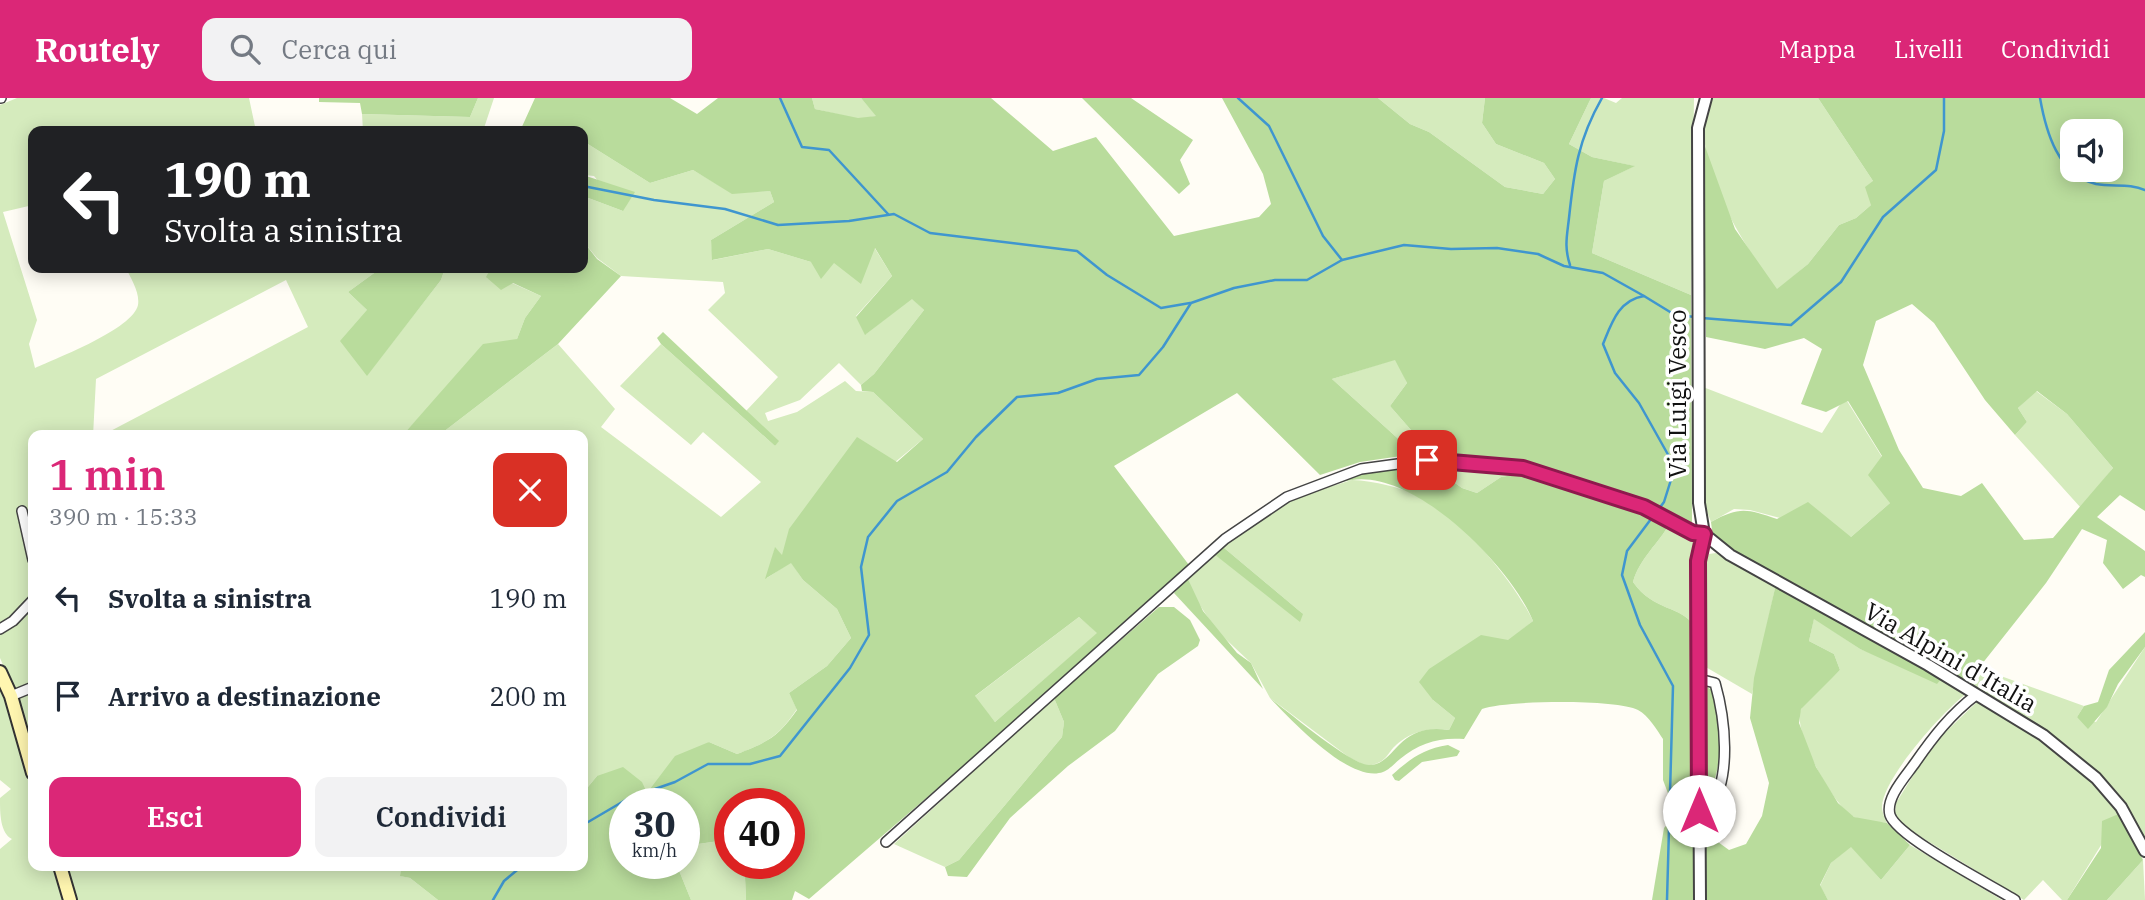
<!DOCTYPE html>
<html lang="it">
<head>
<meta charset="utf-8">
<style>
	body { margin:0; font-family:"IBM Plex Serif",serif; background:#f2f2f3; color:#1f2937; height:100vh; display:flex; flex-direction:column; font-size:26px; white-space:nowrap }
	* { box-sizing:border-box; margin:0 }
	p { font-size:23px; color:#747a83 }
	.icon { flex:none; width:38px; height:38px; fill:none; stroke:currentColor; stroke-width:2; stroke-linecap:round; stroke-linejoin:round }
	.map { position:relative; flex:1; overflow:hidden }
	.panel { position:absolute; left:28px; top:332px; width:560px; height:441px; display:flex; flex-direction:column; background:#fff; border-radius:14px; box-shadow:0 4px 18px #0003 }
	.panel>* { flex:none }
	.top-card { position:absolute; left:28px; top:28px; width:560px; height:147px; border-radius:14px; box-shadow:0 4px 18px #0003; background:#202124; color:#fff; overflow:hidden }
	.buttons { position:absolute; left:2060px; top:21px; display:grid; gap:14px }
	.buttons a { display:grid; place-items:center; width:63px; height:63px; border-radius:14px; background:#fff; box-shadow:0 4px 18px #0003; font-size:35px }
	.speed { position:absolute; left:609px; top:690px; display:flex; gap:14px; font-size:35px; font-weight:700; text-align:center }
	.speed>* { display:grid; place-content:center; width:91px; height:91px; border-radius:50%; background:#fff; box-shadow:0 4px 18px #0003; line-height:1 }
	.speed small { font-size:18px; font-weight:400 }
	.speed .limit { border:10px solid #d22; background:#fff; color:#111 }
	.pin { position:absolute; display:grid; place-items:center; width:60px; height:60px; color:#fff; margin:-30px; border-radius:14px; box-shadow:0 4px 10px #0006 }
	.me { position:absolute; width:77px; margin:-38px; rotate:0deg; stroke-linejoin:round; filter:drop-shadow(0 0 5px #0008) }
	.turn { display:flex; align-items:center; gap:24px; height:147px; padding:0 21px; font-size:32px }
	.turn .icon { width:91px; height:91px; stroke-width:2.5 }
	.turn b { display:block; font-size:49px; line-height:60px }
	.round { display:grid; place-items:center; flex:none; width:74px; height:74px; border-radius:14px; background:#f2f2f3 }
	.overview { display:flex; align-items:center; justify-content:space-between; height:119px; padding:0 21px }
	h1 { font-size:42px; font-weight:600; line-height:52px; color:#db2777 }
	.primary-button { display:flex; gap:14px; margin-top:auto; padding:14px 21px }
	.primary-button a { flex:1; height:80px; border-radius:14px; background:#db2777; color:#fff; font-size:28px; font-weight:600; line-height:80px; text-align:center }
	.primary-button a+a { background:#f2f2f3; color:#1f2937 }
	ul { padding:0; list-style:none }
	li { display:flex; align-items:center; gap:21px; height:98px; padding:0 21px }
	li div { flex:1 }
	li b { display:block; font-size:26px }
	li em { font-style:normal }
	header { display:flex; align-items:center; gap:42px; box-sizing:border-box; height:98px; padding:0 35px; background:#db2777; color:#fff }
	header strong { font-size:33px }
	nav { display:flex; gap:38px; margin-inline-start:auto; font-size:24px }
	.search { width:490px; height:63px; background:#f2f2f3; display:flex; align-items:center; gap:18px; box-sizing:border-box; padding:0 24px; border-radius:14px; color:#747a83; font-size:26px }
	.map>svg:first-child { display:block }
</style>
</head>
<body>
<header>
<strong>Routely</strong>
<div class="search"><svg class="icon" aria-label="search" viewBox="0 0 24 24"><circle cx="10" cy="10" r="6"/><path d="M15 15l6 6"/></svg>Cerca qui</div>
<nav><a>Mappa</a><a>Livelli</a><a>Condividi</a></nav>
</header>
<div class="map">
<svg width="2145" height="802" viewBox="0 0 2145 802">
	<rect width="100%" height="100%" fill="#fffdf5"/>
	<g fill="#d5ebbd">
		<path d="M17,0H249L256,33H33V107L3,114L37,222L29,246L35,270C57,260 133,231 138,207C140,194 131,181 126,170H381L348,194L367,212V277L441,182L445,170H491L487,180L512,185L541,198L525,220L517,241L436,301L402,338H101L308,229L286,182L96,281L93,338H33V586L14,592L0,560V7Z"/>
		<path d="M478,0H494L483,33H363L362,16L470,19Z"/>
		<path d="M812,0H861L877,18L858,21L815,11Z"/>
		<path d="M1378,0H1485L1482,25L1496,46L1544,65L1555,81L1543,96L1505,89L1429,34L1410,26Z"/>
		<path d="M1591,0H1604L1616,5L1622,0H1694L1691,197L1592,155L1604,83L1634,68L1592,59L1569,46Z"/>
		<path d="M1713,0H1818L1873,83L1871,107L1856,120L1839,127L1808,166L1777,192C1745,149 1681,53 1713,0Z"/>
		<path d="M583,43L650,85L693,72L732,95L770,93L774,104L711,142L713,162L768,151L811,164L833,165L874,149L892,178L856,218L866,236L912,200L924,212L874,276L861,287L839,265L800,302L765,315L768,323L797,314L845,283L856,293L873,294L923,341L782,458L775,450L767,480L791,464L803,482L837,511L851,540L827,568L789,595L797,611C778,639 768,644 737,656L709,644L647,696L597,678L583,695V338H438L558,246L615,311L601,329L721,419L761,384L703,334L691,347L620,288L661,246L775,348L778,343L746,313L778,279L708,212L725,195L723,184L621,178L597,160L583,143V98L623,113L594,78L583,77Z"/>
		<path d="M1396,261L1407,285L1390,308L1431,355L1415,356L1332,281Z"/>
		<path d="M1703,289L1822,335L1841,305L1847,303L1882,359L1890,405L1851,439L1750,412L1734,411L1711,424L1705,408Z"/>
		<path d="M2036,293L2067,316L2113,370L2081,410L2015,337L2027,324L2018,310Z"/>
		<path d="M1427,365L1525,375L1501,379L1477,395L1462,390Z"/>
		<path d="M1352,382C1375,383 1400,389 1421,399C1459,417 1515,485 1533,523L1508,543L1497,541L1433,602L1455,620L1449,632C1433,629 1414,633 1401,643C1385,654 1390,665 1366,668L1350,660L1270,600L1251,565L1216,532L1194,498L1187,479L1214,456L1303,516L1223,449L1290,401Z"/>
		<path d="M1670,425L1695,441L1694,528C1681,507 1654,514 1633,484C1639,461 1659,445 1670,425Z"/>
		<path d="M1716,455L1776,486L1752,596L1704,568L1703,467L1709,456Z"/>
		<path d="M1079,519L1098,535L995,624L974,599Z"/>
		<path d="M1814,520L1860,551L1941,581L1966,596C1944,612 1882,681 1882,709C1882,714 1885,721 1887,725C1877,724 1863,723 1854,719C1834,710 1791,631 1801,611C1808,597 1829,583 1840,572L1834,556L1809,543Z"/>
		<path d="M2145,549V747L2104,682L2081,660L1973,588L1978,571L1987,573L2084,608L2077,619L2096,624Z"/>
		<path d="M0,585L33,691V768H54L63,802H0V751L12,741C0,735 0,715 0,700L11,691L0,682Z"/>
		<path d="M33,592V657L16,598Z"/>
		<path d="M1054,600L1064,624L1062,639L959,762L945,769L894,746Z"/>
		<path d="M1978,603L2066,656L2121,715L2067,802H2062L2043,782L2024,802L1903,728L1895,715L1896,705L1932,647Z"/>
		<path d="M719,743L730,757V765H735L745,779L746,802H691L676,765H684V748Z"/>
		<path d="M1910,747L2002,802H1828L1820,788L1831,765L1851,748L1881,782Z"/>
		<path d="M2143,762L2145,802H2107Z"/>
		<path d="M65,768H402L401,778L410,780L438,802H75Z"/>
	</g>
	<g fill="#b9dc9c" fill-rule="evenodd">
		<path d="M319,0H478L470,19L362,16L360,5L319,4Z"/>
		<path d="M535,0H670L697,16L718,0H812L815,11L858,20L876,18L861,0H991L1053,53L1096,39L1174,138L1259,119L1271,106L1263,76L1222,0H1378L1410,26L1429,34L1505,89L1543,96L1555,81L1544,65L1496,46L1482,25L1485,0H1591L1569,46L1592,59L1635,68L1604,83L1592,155L1691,197L1692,425L1651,404L1529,365L1431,355L1390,308L1407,285L1395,262L1332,281L1415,356L1360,364L1320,377L1237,295L1114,368L1189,467L1003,634L809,801L795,793L792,802H746L745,779L735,765H789V705H730V757L719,743L684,748V705H625V765H676L691,802H438L410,780L400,778L402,768H583V695L597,678L623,669L642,684L647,695L675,658L709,644L737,656C768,644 778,639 797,612L789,595L827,568L851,540L837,511L803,482L791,465L765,481L775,449L782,457L789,431L857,339L897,364L923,341L873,294L862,293L861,287L874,276L924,212L912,201L865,237L856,219L892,178L875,150L861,186L834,165L821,181L811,164L768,151L712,162L711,142L774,104L770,93L732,96L693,72L650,85L583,43V33H520ZM1079,519L1097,535L995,624L975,598Z"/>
		<path d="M1082,0H1131L1193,42L1180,62L1190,86L1179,96Z"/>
		<path d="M1818,0H2145V413L2120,397L2097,419L2145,453V479L2141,477L2123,491L2103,465L2107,442L2082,431L2046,485L1978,571L1973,588L1713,440L1711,424C1740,408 1747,411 1777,421L1808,404L1851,439L1890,405L1868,377L1882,358L1848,303L1826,314L1801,306L1822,251L1804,240L1765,251L1706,239L1702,40L1735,131L1777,191L1808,166L1839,127L1856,120L1871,107L1865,89L1873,83ZM2072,33H2110V72H2072ZM1912,206L1934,225L1985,302L2015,337L2027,324L2018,310L2037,293L2067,316L2113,370L2053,440L2024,442L1982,385L1961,398L1923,390L1899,352L1863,267L1876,223Z"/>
		<path d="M583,77L635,94L623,113L583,98Z"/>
		<path d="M583,143L597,161L621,178L558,246L438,338H402L483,246L517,241L525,220L541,198L513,185L501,192L486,179L491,170H583Z"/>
		<path d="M381,170H445L441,182L367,278L340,243L367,212L348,194Z"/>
		<path d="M663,234L779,343L775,348L661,246L657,240Z"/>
		<path d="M1427,365L1462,390L1477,395L1501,379L1525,375L1644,412L1670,425C1659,445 1639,461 1633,484C1654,514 1681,507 1694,528L1696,698L1689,706L1679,710L1672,706L1663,682V641C1657,632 1649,618 1638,612C1617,601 1506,602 1482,611L1464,641C1439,639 1419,645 1400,661C1395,665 1389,672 1383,674C1350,686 1290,621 1270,600C1287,613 1351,667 1369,667C1397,667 1396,624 1449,632L1455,620L1433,602L1419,584L1429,571L1481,537L1508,542L1533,523C1511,469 1416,372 1352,382C1331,385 1310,395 1290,401L1358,376Z"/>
		<path d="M1223,449L1303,516L1300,524L1214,456Z"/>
		<path d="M1187,479L1203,513L1237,555L1251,565L1263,591L1174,495Z"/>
		<path d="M1776,486L1941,581L1937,586L1860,551L1814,521L1809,543L1834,556L1840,572L1801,611L1799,625L1816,669L1838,705L1854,719L1887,725L1910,747L1881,782L1851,749L1831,765L1820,787L1828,802H1704L1703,722L1711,720L1718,744L1729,752L1746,746L1762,718L1769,685L1750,620L1754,580Z"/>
		<path d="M1159,509H1174L1190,522L1200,542L1198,548L1158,576L1115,633L1068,668L1010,720L967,779L948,778L945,769L959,762L1062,639L1064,624L1054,600Z"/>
		<path d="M2145,534V549L2118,586L2107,609L2088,631L2077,619L2084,608L2098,604L2109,572Z"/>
		<path d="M1703,586L1713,593C1722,626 1724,667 1708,699H1703Z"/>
		<path d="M1448,647L1460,653L1457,658L1422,664L1399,683L1395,682L1392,677C1410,661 1423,651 1448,647Z"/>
		<path d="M2121,715L2143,762L2107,802H2067L2101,750L2102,723Z"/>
		<path d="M1673,720L1694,722V802H1652L1664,730Z"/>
	</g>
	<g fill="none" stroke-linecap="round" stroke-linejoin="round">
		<g stroke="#3f96cf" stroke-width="2.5">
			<path d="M780,0L802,49L829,52L888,116"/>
			<path d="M1238,0L1269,28L1323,138L1342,162"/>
			<path d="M2040,0C2046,34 2058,77 2096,86C2113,89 2130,85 2145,92"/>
			<path d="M583,88L654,102L725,111L778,127L849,123L894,116L930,135L1077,153L1107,177L1161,210L1190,205"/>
			<path d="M1570,167C1564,149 1567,138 1569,120C1574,73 1578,42 1602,0"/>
			<path d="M1702,220L1791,227L1841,184L1883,119L1936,72L1944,33V0"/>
			<path d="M1658,412L1664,404L1675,369L1639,305L1615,275L1603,246C1612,224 1619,202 1644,198L1675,217L1696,219"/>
			<path d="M1654,417L1627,453L1622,477L1640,527L1673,588L1667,802"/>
			<path d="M583,727L629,700L675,684L708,666H750L780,658L850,570L869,537L861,469L868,439L897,403L947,374L976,339L1017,299L1058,295L1097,281L1139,277L1163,249L1191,205L1234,190L1275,182H1307L1342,162L1404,147L1451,151L1497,150L1538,156L1564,168L1603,175L1644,198"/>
			<path d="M493,802L504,783L522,768"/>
		</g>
		<g stroke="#444" stroke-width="12">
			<g id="minor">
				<path d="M0,0H1"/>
				<path d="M22,413L33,462"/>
				<path d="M0,531L13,523L33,502"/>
				<path d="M1699,581L1715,585C1725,620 1732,679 1710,710L1699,713"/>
				<path d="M1976,597C1951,616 1933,639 1915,665C1906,678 1885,700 1890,717C1897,739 1991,787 2015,802"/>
				<path d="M11,598L33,589"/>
				<path d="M886,744L1225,441L1287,399L1361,371L1427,362L1523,370L1644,409L1693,434L1704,436"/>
			</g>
		</g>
		<g stroke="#444" stroke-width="14">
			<g id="tertiary">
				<path d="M1704,436L1730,457L1928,567L2043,637L2096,680L2121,709L2145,753"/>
				<path d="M1700,802L1698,463L1704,436L1699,405L1698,30L1706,0"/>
			</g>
		</g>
		<g stroke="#333" stroke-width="16">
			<g id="secondary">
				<path d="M0,574L11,598L33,675"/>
				<path d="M60,768L70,802"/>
			</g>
		</g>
		<use href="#minor" stroke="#fff" stroke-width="9"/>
		<use href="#tertiary" stroke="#fff" stroke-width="10"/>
		<use href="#secondary" stroke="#fff6b0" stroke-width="12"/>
	</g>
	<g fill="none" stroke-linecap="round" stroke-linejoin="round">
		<g stroke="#8e194d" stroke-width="18">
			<path id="route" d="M1427,362L1523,370L1644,409L1693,435L1704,436L1698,463L1699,713"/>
		</g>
		<use href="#route" stroke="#db2777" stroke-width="12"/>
	</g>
	<g text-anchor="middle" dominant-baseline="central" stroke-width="7" stroke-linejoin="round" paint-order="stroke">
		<g font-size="24" fill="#111" stroke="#fff">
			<text transform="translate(1677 296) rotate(-90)">Via Luigi Vesco</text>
			<text transform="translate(1951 559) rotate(30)">Via Alpini d'Italia</text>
		</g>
	</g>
</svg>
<div class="buttons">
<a><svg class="icon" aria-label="sound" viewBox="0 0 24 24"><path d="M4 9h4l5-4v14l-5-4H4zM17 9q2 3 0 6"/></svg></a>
</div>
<div class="speed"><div>30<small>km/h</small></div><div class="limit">40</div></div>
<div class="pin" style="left:1427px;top:362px;background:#d93025"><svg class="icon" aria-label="arrive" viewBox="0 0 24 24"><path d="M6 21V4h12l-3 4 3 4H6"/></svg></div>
<svg class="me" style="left:1699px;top:713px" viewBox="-20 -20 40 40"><circle r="19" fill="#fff"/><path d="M0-13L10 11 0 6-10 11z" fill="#db2777"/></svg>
<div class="top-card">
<div class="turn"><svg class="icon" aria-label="left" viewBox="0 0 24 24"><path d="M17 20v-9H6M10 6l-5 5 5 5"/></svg><div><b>190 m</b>Svolta a sinistra</div></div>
</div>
<section class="panel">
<div class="overview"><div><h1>1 min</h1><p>390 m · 15:33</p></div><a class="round" style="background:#d93025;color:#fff"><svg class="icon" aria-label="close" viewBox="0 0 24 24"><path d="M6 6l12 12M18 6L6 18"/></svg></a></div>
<ul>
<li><svg class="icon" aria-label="left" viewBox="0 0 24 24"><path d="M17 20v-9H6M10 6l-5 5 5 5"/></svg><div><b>Svolta a sinistra</b></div><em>190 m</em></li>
<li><svg class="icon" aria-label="arrive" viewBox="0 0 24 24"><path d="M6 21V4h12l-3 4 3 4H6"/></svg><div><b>Arrivo a destinazione</b></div><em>200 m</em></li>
</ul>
<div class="primary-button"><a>Esci</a><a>Condividi</a></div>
</section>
</div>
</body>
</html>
